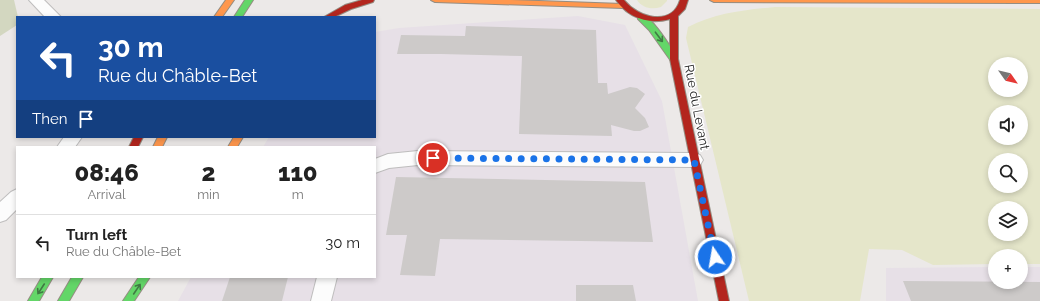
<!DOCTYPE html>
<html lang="en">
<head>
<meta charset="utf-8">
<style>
	body { margin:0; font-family:Raleway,sans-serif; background:#f6f6f6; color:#222; height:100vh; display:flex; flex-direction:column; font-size:15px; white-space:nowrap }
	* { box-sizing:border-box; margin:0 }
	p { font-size:13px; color:#767676 }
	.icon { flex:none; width:22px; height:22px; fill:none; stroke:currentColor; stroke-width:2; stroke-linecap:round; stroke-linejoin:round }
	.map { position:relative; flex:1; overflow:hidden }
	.side { position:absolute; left:16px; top:146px; width:360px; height:132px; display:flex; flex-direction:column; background:#fff; border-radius:0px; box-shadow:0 2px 6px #0003 }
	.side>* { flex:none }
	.guide { position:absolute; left:16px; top:16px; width:360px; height:122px; border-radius:0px; box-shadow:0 2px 6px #0003; background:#1a4fa0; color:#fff; overflow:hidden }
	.needle { width:26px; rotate:124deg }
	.controls { position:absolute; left:988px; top:57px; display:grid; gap:8px }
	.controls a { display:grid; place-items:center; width:40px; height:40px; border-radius:50%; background:#fff; box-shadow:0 2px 6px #0003; font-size:20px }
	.pin { position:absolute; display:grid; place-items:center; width:34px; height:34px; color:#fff; margin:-17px; border:2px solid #fff; border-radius:50%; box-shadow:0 1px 4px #0007 }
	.me { position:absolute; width:44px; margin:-22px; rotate:348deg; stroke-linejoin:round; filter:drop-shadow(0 0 3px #0008) }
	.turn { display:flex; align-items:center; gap:14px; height:84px; padding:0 16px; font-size:18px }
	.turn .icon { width:52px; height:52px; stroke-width:2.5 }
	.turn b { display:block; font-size:28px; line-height:34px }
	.then { display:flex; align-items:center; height:38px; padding:0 16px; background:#0003; gap:8px; font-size:15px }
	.eta { display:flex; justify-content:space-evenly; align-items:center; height:68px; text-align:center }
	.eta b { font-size:24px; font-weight:800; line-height:28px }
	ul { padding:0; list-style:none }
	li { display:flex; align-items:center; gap:12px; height:56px; padding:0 16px; border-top:1px solid #e0e0e0 }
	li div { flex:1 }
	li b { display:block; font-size:15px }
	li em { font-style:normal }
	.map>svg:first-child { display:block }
</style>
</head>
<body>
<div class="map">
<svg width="1040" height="301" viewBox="0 0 1040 301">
	<rect width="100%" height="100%" fill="#ece9e8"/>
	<g fill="#e7e0e7">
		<path d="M578,16L625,25L662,101L698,301H178L191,277H375V147H263L269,137H375V32L399,28Z"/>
		<path d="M995,267V282H1021V267H1040V301H886V268Z"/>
	</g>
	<g fill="#e5e6ca" fill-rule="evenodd">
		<path d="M637,0H667V1L661,7C652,10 642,8 637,0Z"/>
		<path d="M775,7L1040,9V264H1021V256H995V264L933,265L902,250L869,249L860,301H749L686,38L688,27C715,13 745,10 775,7ZM995,64H1021V90H995ZM995,112H1021V138H995ZM995,160H1021V186H995ZM995,208H1021V234H995Z"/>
	</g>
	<path fill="#d3d7c0" d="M0,0H14L18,17L17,25L0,36Z"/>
	<g fill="#cdcac9">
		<path d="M466,26L596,30L598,83H607L608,94L630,87L637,88L645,94L635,108L645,118L649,127L640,131H634L611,125L612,136L519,134L522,56L441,54H397L401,35L465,36Z"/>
		<path d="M396,177L645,182L653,242L440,239L435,276L400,275L407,235H386Z"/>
		<path d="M230,277H288L282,301H222Z"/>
		<path d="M903,281L1040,282V301H911Z"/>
		<path d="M576,285H633L636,301H576Z"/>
	</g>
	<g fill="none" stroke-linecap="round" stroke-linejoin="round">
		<g stroke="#bebdbd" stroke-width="2">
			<g id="street">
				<path d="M29,0H44L61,17H45Z"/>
				<path d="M64,137H82L75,147H57Z"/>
				<path d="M418,151L694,153L700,155L703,160L700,165L694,167L418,165L389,168L375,173V159L388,154Z"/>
				<path d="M17,189V209L6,220L0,222V202L11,192Z"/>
				<path d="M317,277H337L331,301H311Z"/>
			</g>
		</g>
		<g stroke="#958d82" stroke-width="2">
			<g id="fast">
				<path d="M245,0H253L242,17H234Z"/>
				<path d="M641,14C654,19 669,45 677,57L678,59L677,61H671L649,30L638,19V15Z"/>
				<path d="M42,277H53L39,301H28Z"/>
				<path d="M72,277H83L69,301H58Z"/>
				<path d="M139,277H150L134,301H123Z"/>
			</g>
		</g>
		<g stroke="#958d82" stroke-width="2">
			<g id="slow">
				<path d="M226,0H234L222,17H214Z"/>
				<path d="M431,0H511L623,4L627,6L623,8L435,2Z"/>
				<path d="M710,0H1040V3L714,2Z"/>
				<path d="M158,137H167L162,147H153Z"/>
				<path d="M234,137H243L237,147H228Z"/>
			</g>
		</g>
		<g stroke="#958d82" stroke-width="2">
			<g id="jam">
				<path d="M362,0H374L373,2L351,9L334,17H324L345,5Z"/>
				<path d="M616,0H624C638,18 672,27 680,0H688L685,9L678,16V59L729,301H719L670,59V19C649,25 628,18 616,0Z"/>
				<path d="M134,137H143L138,147H129Z"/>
			</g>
		</g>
		<use href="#street" fill="#fcfcfc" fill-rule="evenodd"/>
		<use href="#fast" fill="#63d668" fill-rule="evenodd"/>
		<use href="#slow" fill="#ff974d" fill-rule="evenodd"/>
		<use href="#jam" fill="#b3261e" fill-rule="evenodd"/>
	</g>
	<defs><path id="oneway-shaft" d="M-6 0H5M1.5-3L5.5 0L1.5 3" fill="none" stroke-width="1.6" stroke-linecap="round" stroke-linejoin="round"/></defs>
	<g stroke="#417a44">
		<use href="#oneway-shaft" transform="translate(659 37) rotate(53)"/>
		<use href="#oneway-shaft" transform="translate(41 289) rotate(123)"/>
		<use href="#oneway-shaft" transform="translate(137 289) rotate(-56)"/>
	</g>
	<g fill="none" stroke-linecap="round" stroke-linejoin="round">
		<path stroke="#1a73e8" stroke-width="7" stroke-dasharray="0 12.6" d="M433,158L694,160L715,257"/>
	</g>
	<g text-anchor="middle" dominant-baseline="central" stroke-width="3" stroke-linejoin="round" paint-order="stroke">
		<g font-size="13" fill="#1f1f1f" stroke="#fff">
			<text transform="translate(697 107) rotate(79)">Rue du Levant</text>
		</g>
	</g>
</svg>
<div class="controls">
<a><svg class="needle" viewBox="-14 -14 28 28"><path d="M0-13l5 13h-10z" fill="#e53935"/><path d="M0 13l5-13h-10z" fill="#767676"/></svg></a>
<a><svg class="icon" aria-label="sound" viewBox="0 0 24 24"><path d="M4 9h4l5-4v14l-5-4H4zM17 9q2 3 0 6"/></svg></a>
<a><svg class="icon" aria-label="search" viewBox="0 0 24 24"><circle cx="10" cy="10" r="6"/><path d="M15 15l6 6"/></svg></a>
<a><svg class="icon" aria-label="layers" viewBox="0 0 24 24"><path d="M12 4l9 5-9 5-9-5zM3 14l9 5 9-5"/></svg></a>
<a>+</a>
</div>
<div class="pin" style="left:433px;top:158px;background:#d93025"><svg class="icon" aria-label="arrive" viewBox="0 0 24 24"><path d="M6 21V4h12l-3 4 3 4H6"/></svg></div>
<svg class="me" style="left:715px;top:257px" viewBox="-20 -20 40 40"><circle r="17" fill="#1a73e8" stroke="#fff" stroke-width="3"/><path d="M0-11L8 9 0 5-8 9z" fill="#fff"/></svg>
<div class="guide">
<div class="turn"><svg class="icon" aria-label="left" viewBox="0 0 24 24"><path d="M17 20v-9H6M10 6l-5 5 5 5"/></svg><div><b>30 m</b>Rue du Châble-Bet</div></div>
<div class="then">Then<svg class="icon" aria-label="arrive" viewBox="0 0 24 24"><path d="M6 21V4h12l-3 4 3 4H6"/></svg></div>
</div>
<section class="side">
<div class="eta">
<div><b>08:46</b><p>Arrival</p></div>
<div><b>2</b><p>min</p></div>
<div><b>110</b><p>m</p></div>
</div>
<ul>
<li><svg class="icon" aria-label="left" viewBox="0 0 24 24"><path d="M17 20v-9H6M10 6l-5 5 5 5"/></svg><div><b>Turn left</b><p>Rue du Châble-Bet</p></div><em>30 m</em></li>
</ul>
</section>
</div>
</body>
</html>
